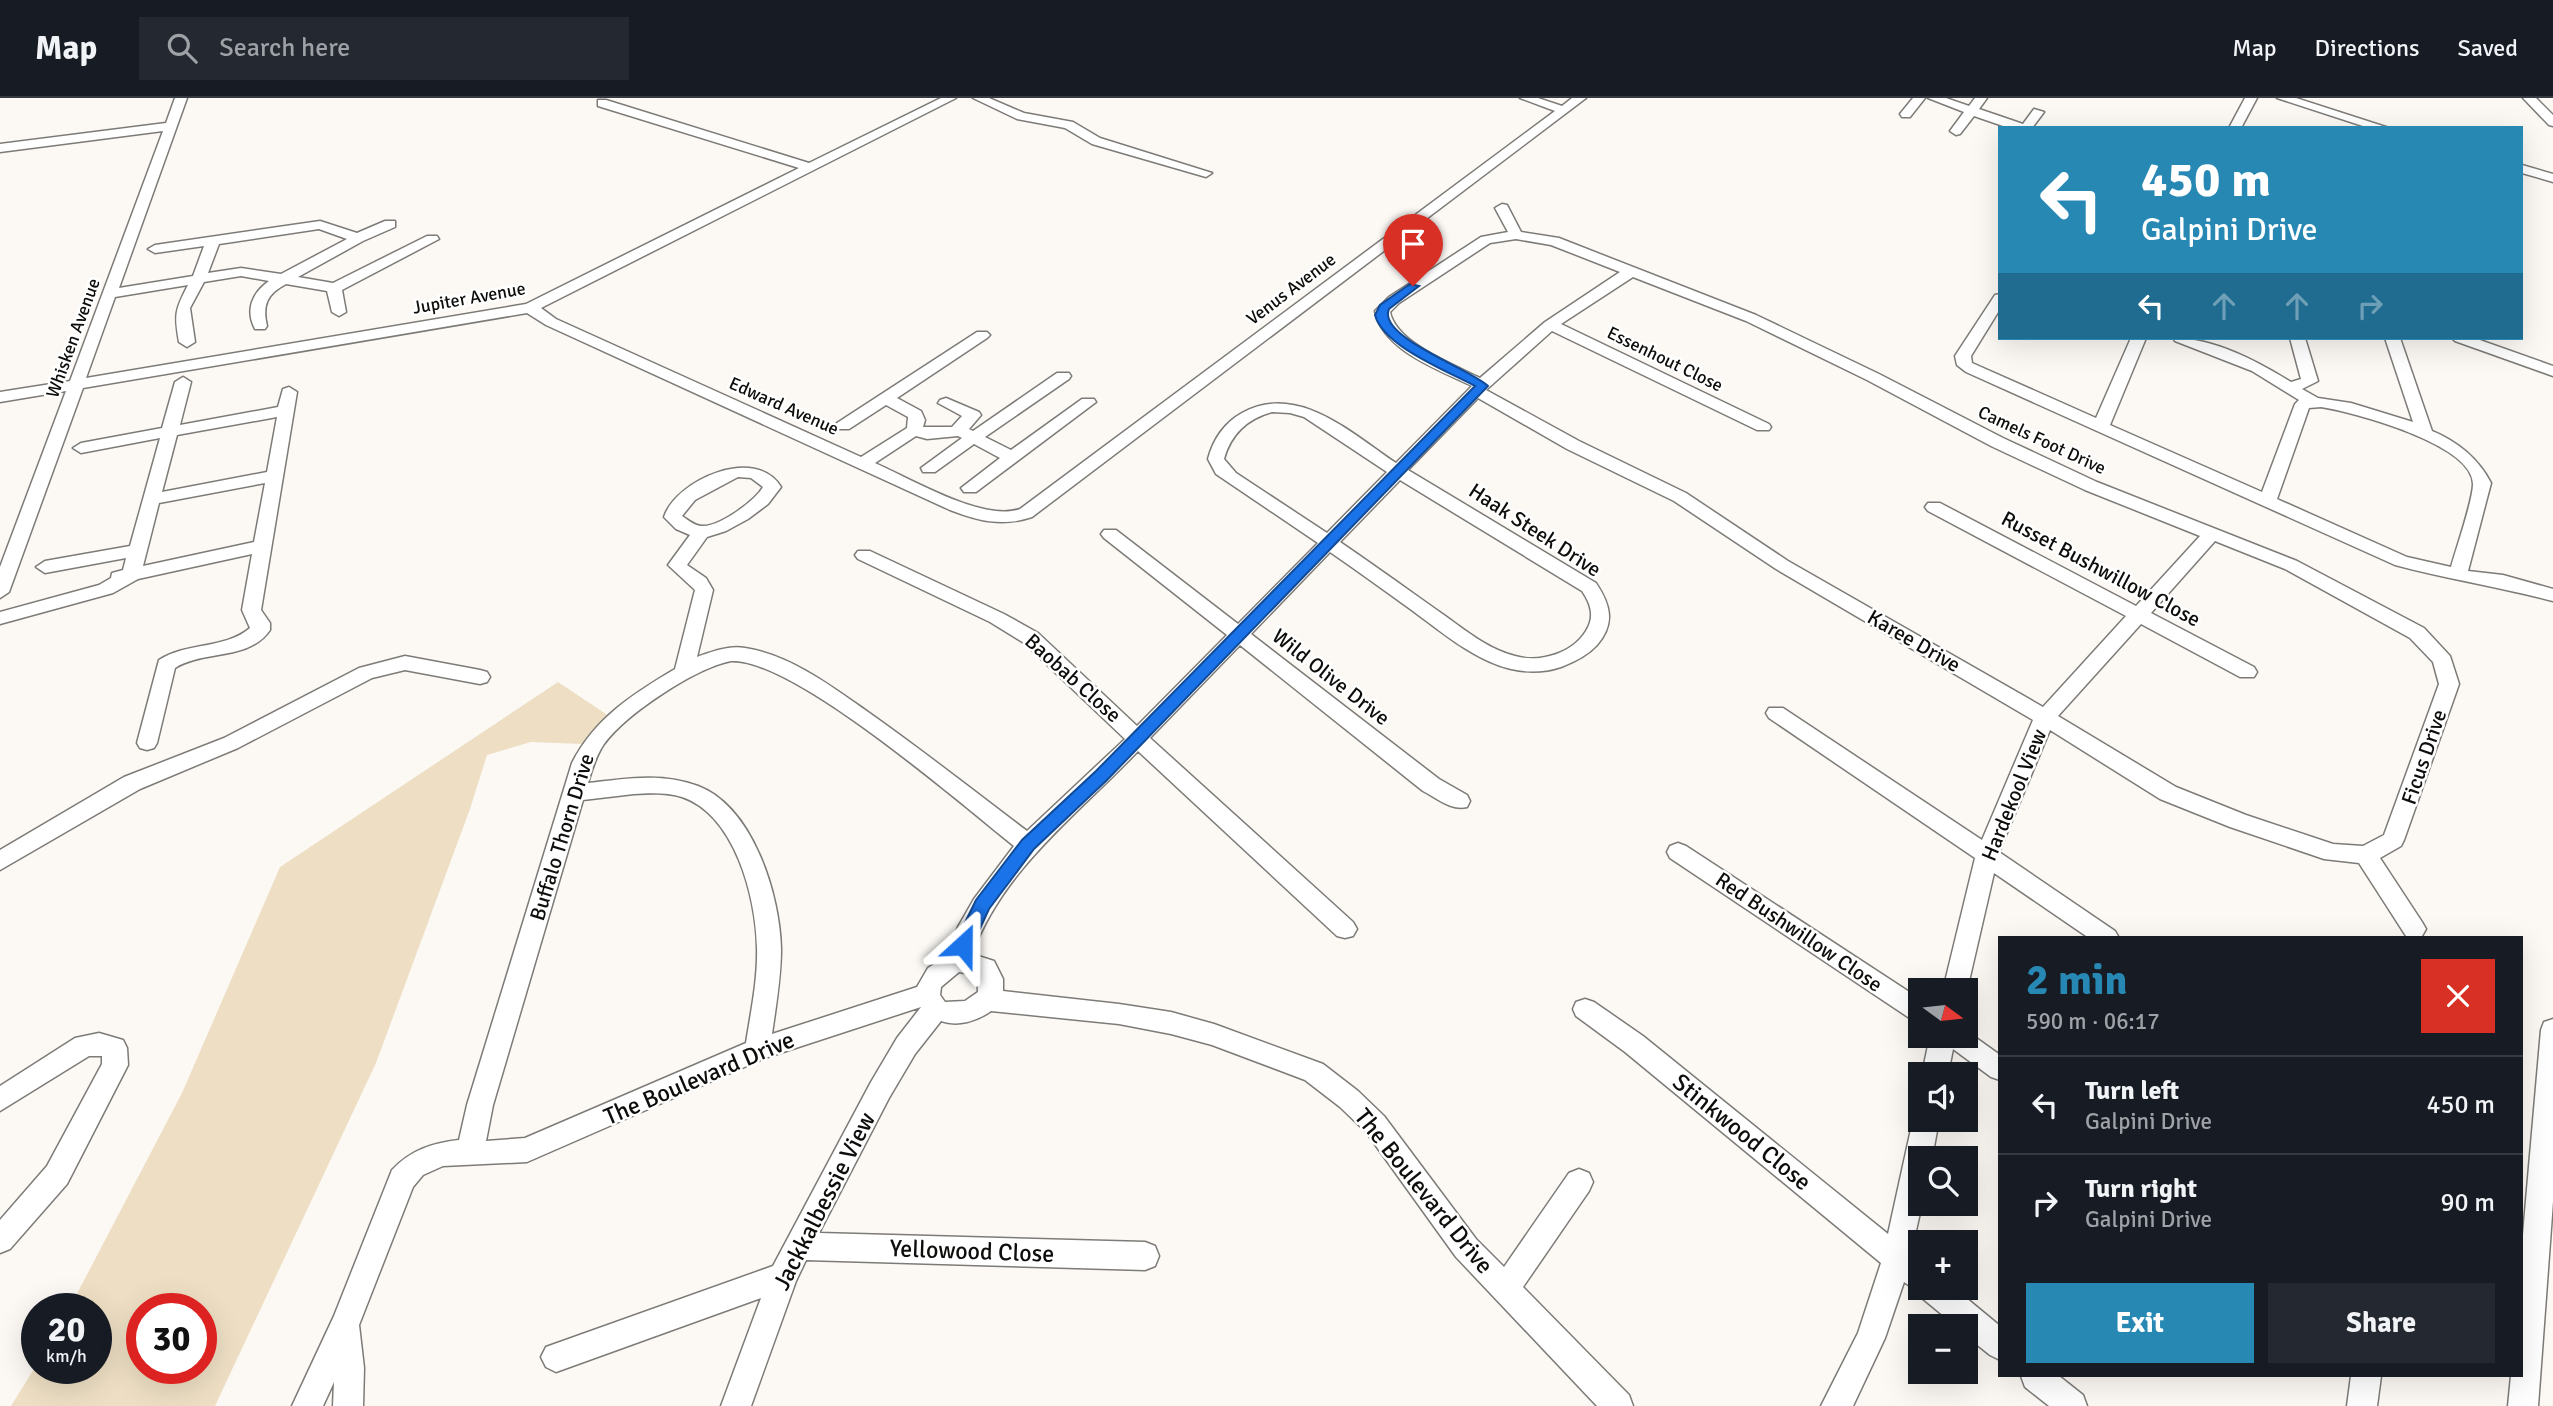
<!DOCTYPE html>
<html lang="en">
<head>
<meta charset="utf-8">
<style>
	body { margin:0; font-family:Signika,sans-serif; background:#242831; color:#f1f3f6; height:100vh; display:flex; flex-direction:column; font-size:26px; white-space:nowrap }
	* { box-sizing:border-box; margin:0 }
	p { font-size:23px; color:#9ea1a6 }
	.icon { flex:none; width:38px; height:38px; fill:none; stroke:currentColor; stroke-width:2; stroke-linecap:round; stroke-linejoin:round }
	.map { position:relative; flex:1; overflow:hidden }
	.panel { position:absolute; left:1998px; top:838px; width:525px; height:441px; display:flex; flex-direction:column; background:#171b24; border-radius:0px; box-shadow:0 7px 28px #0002 }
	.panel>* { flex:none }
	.top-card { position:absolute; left:1998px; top:28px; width:525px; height:214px; border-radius:0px; box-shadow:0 7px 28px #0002; background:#2888b4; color:#fff; overflow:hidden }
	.needle { width:46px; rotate:105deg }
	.fabs { position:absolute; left:1908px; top:880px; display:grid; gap:14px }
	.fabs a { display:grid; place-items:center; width:70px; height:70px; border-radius:0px; background:#171b24; box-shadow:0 7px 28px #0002; font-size:35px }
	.speed { position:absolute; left:21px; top:1195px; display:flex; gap:14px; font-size:35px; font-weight:700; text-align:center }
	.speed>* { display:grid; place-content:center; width:91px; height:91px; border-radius:50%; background:#171b24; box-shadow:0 7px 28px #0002; line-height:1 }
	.speed small { font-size:18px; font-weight:400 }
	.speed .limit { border:10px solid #d22; background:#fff; color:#111 }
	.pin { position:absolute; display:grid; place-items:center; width:60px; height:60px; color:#fff; margin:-72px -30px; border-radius:50% 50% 50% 0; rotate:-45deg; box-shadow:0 0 7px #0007 }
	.pin .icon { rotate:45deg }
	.me { position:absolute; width:77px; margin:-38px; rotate:24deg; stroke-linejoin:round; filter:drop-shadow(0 0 5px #0008) }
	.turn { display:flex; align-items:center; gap:24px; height:147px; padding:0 28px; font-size:32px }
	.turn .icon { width:91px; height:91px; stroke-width:2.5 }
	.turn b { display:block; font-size:49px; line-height:60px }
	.lanes { display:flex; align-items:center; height:66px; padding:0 28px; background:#0003; justify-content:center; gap:35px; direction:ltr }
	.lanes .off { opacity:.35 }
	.round { display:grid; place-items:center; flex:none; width:74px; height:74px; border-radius:0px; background:#242831 }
	.head { display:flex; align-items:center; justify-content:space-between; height:119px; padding:0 28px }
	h1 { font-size:42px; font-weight:700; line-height:52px; color:#2888b4 }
	.cta { display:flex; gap:14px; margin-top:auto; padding:14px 28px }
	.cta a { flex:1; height:80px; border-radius:0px; background:#2888b4; color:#fff; font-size:28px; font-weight:700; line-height:80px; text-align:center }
	.cta a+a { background:#242831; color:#f1f3f6 }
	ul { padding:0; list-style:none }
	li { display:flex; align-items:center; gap:21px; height:98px; padding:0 28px; border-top:2px solid #363941 }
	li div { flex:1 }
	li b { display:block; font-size:26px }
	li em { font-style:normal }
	header { display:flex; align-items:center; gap:42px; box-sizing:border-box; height:98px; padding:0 35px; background:#171b24; border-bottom:2px solid #363941 }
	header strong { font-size:33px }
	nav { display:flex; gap:38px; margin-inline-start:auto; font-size:24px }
	.search { width:490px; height:63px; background:#242831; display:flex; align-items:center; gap:18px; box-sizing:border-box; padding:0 24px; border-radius:0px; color:#9ea1a6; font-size:26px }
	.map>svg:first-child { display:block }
</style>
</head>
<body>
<header>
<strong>Map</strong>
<div class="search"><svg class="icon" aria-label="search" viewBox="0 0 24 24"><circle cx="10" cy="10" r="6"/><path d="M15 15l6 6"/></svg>Search here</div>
<nav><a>Map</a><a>Directions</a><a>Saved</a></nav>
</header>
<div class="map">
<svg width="2553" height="1308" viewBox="0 0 2553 1308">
	<rect width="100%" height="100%" fill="#fcf9f5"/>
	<path fill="#eedfc4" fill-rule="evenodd" d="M558,584L609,618L582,646L531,644L487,657L470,711L376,965L215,1308H11L37,1266V1270H96V1211H69L182,995L280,769ZM142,1211H201V1270H142Z"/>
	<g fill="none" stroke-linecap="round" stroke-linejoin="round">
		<g stroke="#7d7b77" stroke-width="3">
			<g id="minor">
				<path d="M175,0H187L119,190L193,178L204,148L155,155L148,151L155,147L320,123L357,135L385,123H395V129L363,143L298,179L333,185L427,138H437L439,141L342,192L346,214L339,218L332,214L327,193L286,186C267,196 262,207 267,228L265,231H255C245,212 252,195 269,183L241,178L204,184L190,210L195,244L187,249L179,244C174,216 175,212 188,187L115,199L86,280L526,206L799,70L598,8V2H606L809,65L941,0H956L541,210L556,221L861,359L907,330L908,319L886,307L849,331H837L835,328L837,325L977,234H987L990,237L987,240L897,300L921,313L925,322L923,329H952L962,318L938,305L940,302L946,300L979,314L981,317L969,331L973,333L1057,275H1069L1071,278L1069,281L985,339L1011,352L1082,301H1094L1096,304L976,394H964L961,390L1000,360L974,346L935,374H923L921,370L962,340L958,338L927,341L916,338L875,365C911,381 983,424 1020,411L1555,13L1520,0H1538L1562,8L1572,0H1586L1032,419C1002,429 979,423 950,412L546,227L527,215L83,290L9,494L0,500V469L66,293L0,304V294L70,283L163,33L0,54V46L166,25ZM319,131L347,141L281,176L241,170L208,175L219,146Z"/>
				<path d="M973,0H989L1024,15L1073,24L1100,40L1212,75L1206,79L1092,46L1065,30L1017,21Z"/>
				<path d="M1913,0H1925L1910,19H1902L1900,16Z"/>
				<path d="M1928,0H1946L1969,8L1975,0H1987L1979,11L2023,26L2034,11L2044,14L2032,30H2009L1974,18L1960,36L1956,37L1950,33L1964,14Z"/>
				<path d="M2245,0H2257L2241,30H2229Z"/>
				<path d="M2277,0H2296L2389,30H2369Z"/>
				<path d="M2523,0H2536L2553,17V28L2549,27Z"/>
				<path d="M2522,67L2553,76V84L2522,75Z"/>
				<path d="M1502,106L1507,107L1521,134L1559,140L1756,217L1879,276L2003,340L2097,384L2297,463L2424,530L2450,558L2459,586L2404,742L2401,748L2380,760L2422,824L2426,831L2422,838L2415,840L2406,838L2359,765L2324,761L2230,729L2160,701L2050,632L1999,754L2115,833L2119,840H2089L1994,775L1967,892L1965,896V892H1943L1975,760L1769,620L1766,615L1769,610H1783L1982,742L2033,622L1776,471L1674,403L1567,351L1478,300L1408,372L1596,485C1610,506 1616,525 1597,547C1588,557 1574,564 1561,569C1504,588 1455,544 1413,513C1385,493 1358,473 1330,454L1251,536L1439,681L1467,697L1470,703L1467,709C1451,713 1437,700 1423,693L1240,547L1150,640L1353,824L1357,831L1353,838L1345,840L1337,838L1138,653C1077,717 1003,771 972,856L994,863L1003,881V893L1119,906L1171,914L1214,926L1323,966L1358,993L1384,1018L1476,1141L1504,1169L1569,1075L1579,1071L1589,1075L1593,1084L1589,1093L1523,1189L1629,1297L1633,1308H1597L1456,1159L1366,1034L1340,1009L1305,982L1212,947L1171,936L1119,926L991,913C977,923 958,929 941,923L915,956L889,1000L819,1135L1145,1144L1155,1148L1159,1158L1155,1168L1145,1172L806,1162L796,1183L751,1308H721L761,1200L556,1274L546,1269L541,1259L546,1249L773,1168L871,984L897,940L921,909L765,960L527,1064L443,1068L423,1077L413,1089L359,1227L364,1270L363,1308H333L334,1284L323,1308H292L334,1218L392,1072C411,1052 432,1045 459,1042L467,1007L572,665C595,620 633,596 675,571L695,492L668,467L690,437L676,431L664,419C676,382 756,347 781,389L768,406L748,421L726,433L707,439L687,467L706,480L713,492L697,559C711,554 729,547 745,550C790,557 831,588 868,614C922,652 974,693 1027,733L1125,641L1024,545L990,524L858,461L855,457L858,453H870L1004,516L1038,535L1137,628L1227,537L1104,440L1101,436L1104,432H1116L1238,526L1318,445L1216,376L1208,361C1213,342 1224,325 1242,315C1298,284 1352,336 1396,365L1472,288C1440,272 1383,253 1375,213L1389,199L1481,139L1508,134L1495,110ZM1516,141L1551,147L1620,174L1545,224L1480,280C1454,267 1396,245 1390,214L1399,205L1490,145ZM1633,179L1746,223L1867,282L1991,348L2085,392L2200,438L2136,508L1940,405H1928L1925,409L1928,413L2126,518L2043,609L1788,463L1686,395L1579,343L1486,292L1552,233L1757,332H1769L1771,329L1769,326L1561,226ZM1272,314L1290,315L1304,319L1387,374L1327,435L1236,375L1224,361C1231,336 1247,321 1272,314ZM738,379L751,380L763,389C755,403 719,429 702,428C695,428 688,422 682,418L695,402ZM1400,382L1582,493C1591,506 1595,519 1586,533C1572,556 1539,565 1515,558C1487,551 1464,531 1441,515C1407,491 1374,467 1340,444ZM2215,443L2285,471L2410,540L2433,564L2439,586L2384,737L2363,748L2333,746L2246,717L2176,689L2058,618L2141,526L2240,579H2254L2257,574L2254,569L2151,515ZM731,563C793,560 960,705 1014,748L974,801L958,829L947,858L928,870L917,889L772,936C776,908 781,879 781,851C780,797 753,709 698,688C662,674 624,681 588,685C592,671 596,658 604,646C626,616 695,570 731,563ZM634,696C649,695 667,694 682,699C735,717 756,799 757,849C758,881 751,913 746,945L525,1040L486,1043L493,1007L583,702ZM959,874L977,877L978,894L965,903L945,904L940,897L941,889Z"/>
				<path d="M2000,196V211L1971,258L1972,265L2096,320L2131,240H2146L2110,327L2262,394L2295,306L2299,302L2252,273L2175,243L2173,240C2214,240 2257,263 2291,284L2301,281L2290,240H2305L2318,283L2302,291L2318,300L2351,305L2413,324L2385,240H2400L2432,333C2458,344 2478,360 2491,385L2468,473L2503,477L2553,491V503C2500,489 2447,481 2395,467L1966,274L1957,267L1955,258L1995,197ZM2321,309C2353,314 2473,346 2473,386C2473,402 2456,451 2451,469L2407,459L2277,401L2309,310Z"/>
				<path d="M2452,240H2474L2553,268V278L2455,243Z"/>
				<path d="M183,279L191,284L180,327L278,309L283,291L289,289L297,294L261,512L270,525V532C249,563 203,552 175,570L157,645L154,650L147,652L140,650L137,645L159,562C187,544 226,551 250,530L242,512L252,456L138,481L113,495L0,526V514L99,487L111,480L112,475L123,472L126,460L45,475L36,469L45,463L130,448L160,340L81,355L73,350L81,345L162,330L175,284ZM277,319L267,374L162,394L177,337ZM265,385L254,444L143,468L159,405Z"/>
				<path d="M405,558L480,572L487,574L490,579L487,584L480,586L405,572L372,580L238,650L140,691L0,772V752L124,679L224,640L359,570Z"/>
				<path d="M1678,745L1686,748L1920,901V924L1911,921L1670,760L1667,754L1670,748Z"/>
				<path d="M1585,901L1594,904L1643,938L1888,1136L1913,1022L1920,1013V1022H1939L1932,1060H1920V1106H1922L1911,1155L1920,1162V1190H1954L2000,1228V1262L1990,1257L1965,1237V1228H1956L1922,1200L1919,1194L1904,1184L1885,1240L1853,1308H1821L1858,1235L1881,1165L1625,954L1576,918L1573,911L1576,904Z"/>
				<path d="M2553,921V1103L2538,1308H2508L2511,1278H2522V1148L2541,932L2544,924Z"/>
				<path d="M1965,932L2000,957V982L1991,979L1953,951L1948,976H1922L1930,938H1965Z"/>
				<path d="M99,935L123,942L127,950L128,967L67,1086L10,1151L0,1155V1122L47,1068L102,966V958H89L0,1013V988L75,940Z"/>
				<path d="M2021,1278H2059L2083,1297L2087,1308H2049L2025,1289Z"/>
				<path d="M2351,1278H2381L2377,1308H2347Z"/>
			</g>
		</g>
		<use href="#minor" fill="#fff" fill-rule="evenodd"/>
	</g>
	<path fill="#1a73e8" stroke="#114b97" stroke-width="2" d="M1410,186L1419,188L1389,211C1377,239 1471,271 1488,288L1107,682L1034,751L989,811L970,852L963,854L957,852L954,847L976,802L1022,742L1096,673L1475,288C1447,273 1383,248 1375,217L1380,207Z"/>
	<g text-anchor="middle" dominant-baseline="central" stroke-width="5" stroke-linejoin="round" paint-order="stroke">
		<g font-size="18" fill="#0d0d0b" stroke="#fff">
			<text transform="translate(1291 191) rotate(-37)">Venus Avenue</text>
			<text transform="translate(469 200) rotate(-10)">Jupiter Avenue</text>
			<text transform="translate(73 240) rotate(-70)">Whisken Avenue</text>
			<text transform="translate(1665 261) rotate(26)">Essenhout Close</text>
			<text transform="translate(784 308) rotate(24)">Edward Avenue</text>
			<text transform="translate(2042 342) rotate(25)">Camels Foot Drive</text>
		</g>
		<g font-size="21" fill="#0d0d0b" stroke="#fff">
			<text transform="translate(1535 432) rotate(33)">Haak Steek Drive</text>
			<text transform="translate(2101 471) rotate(28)">Russet Bushwillow Close</text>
			<text transform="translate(1914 543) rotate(30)">Karee Drive</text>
			<text transform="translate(1331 579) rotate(38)">Wild Olive Drive</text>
			<text transform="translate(1073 580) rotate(42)">Baobab Close</text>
			<text transform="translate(2424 659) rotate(-71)">Ficus Drive</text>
			<text transform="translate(2014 697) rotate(-68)">Hardekool View</text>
			<text transform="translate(562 739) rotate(-73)">Buffalo Thorn Drive</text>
			<text transform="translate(1799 834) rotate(34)">Red Bushwillow Close</text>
		</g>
		<g font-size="24" fill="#0d0d0b" stroke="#fff">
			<text transform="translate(699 980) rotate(-23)">The Boulevard Drive</text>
			<text transform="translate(1742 1034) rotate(39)">Stinkwood Close</text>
			<text transform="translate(1424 1093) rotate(51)">The Boulevard Drive</text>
			<text transform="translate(824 1103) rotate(-63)">Jackkalbessie View</text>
			<text transform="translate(972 1153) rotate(2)">Yellowood Close</text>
		</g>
	</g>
</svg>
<div class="fabs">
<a><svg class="needle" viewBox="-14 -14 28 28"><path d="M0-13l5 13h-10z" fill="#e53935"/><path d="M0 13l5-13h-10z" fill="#9ea1a6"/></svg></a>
<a><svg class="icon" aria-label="sound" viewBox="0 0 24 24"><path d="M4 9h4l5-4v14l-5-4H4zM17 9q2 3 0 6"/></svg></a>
<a><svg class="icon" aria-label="search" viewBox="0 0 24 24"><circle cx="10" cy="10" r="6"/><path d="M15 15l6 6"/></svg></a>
<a>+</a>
<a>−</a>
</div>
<div class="speed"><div>20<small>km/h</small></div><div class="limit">30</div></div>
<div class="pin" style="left:1413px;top:188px;background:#d93025"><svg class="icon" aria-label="arrive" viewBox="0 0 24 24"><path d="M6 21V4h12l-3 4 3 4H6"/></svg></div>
<svg class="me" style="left:963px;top:847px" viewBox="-20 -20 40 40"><path d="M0-17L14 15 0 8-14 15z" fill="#1a73e8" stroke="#fff" stroke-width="4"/></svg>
<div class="top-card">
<div class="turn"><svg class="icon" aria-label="left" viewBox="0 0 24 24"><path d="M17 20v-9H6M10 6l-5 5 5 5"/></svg><div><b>450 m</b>Galpini Drive</div></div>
<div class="lanes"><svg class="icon" aria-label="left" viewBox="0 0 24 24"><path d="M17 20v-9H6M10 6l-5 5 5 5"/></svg><svg class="icon off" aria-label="ahead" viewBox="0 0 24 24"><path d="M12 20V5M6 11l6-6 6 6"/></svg><svg class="icon off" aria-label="ahead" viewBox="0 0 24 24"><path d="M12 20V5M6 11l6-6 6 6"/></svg><svg class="icon off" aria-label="right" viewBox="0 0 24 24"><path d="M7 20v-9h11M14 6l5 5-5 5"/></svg></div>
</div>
<section class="panel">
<div class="head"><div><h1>2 min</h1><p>590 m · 06:17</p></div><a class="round" style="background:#d93025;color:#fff"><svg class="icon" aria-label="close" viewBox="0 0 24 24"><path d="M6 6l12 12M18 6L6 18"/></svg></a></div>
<ul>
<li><svg class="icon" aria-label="left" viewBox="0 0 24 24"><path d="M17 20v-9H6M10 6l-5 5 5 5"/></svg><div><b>Turn left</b><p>Galpini Drive</p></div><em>450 m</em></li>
<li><svg class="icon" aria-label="right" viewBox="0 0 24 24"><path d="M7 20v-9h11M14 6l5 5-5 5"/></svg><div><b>Turn right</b><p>Galpini Drive</p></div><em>90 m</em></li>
</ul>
<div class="cta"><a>Exit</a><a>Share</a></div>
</section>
</div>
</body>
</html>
